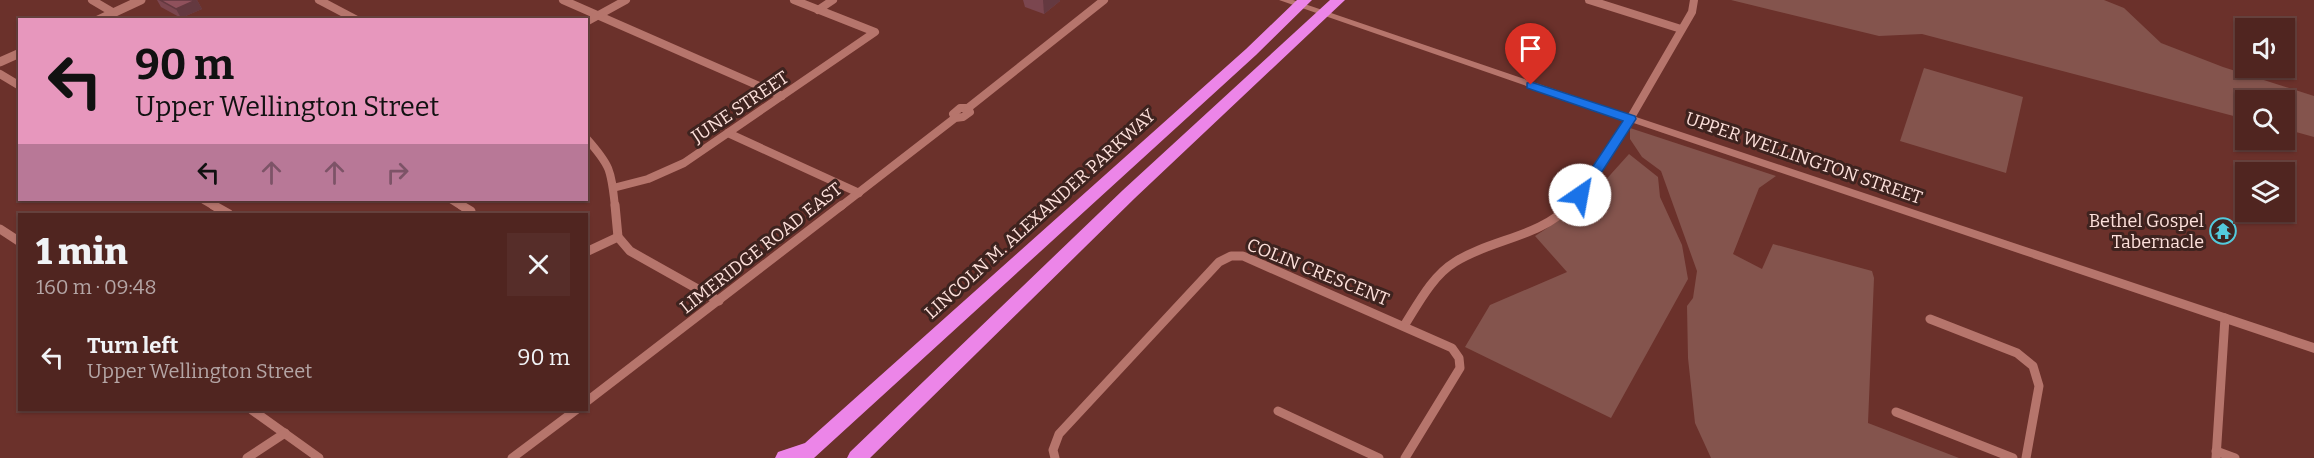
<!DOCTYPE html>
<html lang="en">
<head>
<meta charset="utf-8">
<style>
	body { margin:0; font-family:Bitter,serif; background:#562d29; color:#f1f3f6; height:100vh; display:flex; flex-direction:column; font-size:22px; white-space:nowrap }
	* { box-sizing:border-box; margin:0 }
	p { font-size:20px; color:#b4a5a5 }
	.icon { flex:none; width:33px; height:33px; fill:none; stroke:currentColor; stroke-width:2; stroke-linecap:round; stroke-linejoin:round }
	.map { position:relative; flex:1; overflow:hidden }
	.drawer { position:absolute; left:18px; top:213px; width:570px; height:198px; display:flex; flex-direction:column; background:#502520; border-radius:0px; box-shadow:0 2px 4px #0004,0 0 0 2px #67423e }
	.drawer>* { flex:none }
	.banner { position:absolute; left:18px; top:18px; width:570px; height:183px; border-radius:0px; box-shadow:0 2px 4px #0004,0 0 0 2px #67423e; background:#e797bd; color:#111; overflow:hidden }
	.fabs { position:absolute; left:2235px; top:18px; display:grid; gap:12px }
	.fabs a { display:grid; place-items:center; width:60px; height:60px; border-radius:0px; background:#502520; box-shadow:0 2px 4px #0004,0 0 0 2px #67423e; font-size:30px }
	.pin { position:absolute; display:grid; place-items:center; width:51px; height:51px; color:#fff; margin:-62px -26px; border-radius:50% 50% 50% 0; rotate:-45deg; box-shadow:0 0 6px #0007 }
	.pin .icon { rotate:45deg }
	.me { position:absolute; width:66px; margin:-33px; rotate:33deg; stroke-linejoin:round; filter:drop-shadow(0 0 4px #0008) }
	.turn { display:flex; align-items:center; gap:21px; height:126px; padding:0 18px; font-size:27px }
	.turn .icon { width:78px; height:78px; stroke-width:2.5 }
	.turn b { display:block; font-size:42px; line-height:51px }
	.lanes { display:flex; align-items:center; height:57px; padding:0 18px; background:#0003; justify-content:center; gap:30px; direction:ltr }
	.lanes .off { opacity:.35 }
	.round { display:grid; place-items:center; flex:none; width:63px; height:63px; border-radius:0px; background:#562d29 }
	.head { display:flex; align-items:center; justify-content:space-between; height:102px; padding:0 18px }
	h1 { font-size:36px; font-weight:800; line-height:45px }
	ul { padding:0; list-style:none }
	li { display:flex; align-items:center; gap:18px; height:84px; padding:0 18px }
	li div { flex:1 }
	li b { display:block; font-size:22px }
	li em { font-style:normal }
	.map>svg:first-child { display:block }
</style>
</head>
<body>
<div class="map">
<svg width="2314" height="458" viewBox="0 0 2314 458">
	<rect width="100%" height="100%" fill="#6b312b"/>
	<g fill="#84544d">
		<path d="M1731,0H2104L2124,8L2161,43L2223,67L2314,96V137L2285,129L2284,100H2246L2245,119L1922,34L1879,36Z"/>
		<path d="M1924,68L2023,97L2006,173L1900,141Z"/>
		<path d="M1630,128L1776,176L1759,188L1733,254L1762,269L1773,244L1872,271L1874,278L1868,423L1959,458H1711L1695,423L1688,358L1687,306L1693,298L1697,271L1661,171L1642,157L1630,139Z"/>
		<path d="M1629,154L1658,177L1660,197L1682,245L1688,279L1611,418L1465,347L1490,305L1567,272L1535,236L1584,204Z"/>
	</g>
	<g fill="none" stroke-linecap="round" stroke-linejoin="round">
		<g stroke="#b6756c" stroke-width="8">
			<path d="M92,0L114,13"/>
			<path d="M319,0L357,20"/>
			<path d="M563,0L782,96"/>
			<path d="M1589,0L1681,29"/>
			<path d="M818,10L833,0"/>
			<path d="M586,22L626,0"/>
			<path d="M0,74L20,86"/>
			<path d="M955,118L953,114L960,108H968L1104,0"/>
			<path d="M728,133L859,193"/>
			<path d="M586,138C611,166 611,170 615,207"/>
			<path d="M613,188L648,179L684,163L875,32L794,0"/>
			<path d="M204,200L216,207"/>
			<path d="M452,200L463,207"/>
			<path d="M840,207L955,118L963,117L970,112L968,108"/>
			<path d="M1569,207L1580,195L1630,119L1692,12L1694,0"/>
		</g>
		<g stroke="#b6756c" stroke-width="9">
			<path d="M213,205L229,214"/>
			<path d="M461,205L471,211"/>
			<path d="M615,205L618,237L630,251L719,301"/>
			<path d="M0,229L20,242"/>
			<path d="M586,252L618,237"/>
			<path d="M1930,319L2017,353L2033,366L2039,386L2026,458"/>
			<path d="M1404,326C1418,304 1432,276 1455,262C1491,239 1541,237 1570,205"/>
			<path d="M586,402L842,205"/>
			<path d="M252,410L319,458"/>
			<path d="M1278,411L1379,458"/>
			<path d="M1896,412L2013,458"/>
			<path d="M2216,451L2235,458"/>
			<path d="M247,458L285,433"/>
			<path d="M512,458L576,410"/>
			<path d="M1055,458L1053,450L1059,434L1219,262L1231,256H1243L1452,348L1459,358L1460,368L1405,458"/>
			<path d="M2216,458L2225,318"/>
		</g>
		<g stroke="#b6756c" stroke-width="9">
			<path d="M98,20L141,0"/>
			<path d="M0,62L20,53"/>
		</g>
		<path fill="#b6756c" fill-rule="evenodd" d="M1279,0H1293L1615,110L2314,343V353L1607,114Z"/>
		<g fill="#ec85e8" fill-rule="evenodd">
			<path d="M1297,0H1312L1256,55L814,458H775L778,452L805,443L1246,49Z"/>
			<path d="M1330,0H1345L1135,198L870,458H847L850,452L1123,190Z"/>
		</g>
	</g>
	<g fill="#7b464f">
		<path d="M157,0H197L202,9L181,18L161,7Z"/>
		<path d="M1023,0H1060V1L1044,14L1025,7Z"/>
	</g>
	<g fill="#643940">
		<path d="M197,0L202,9L181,18L176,9Z"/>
		<path d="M1043,0H1060V1L1044,14Z"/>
	</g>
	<path fill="#8f515c" stroke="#643940" stroke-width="1.5" d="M160,0H196L176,9Z"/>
	<path fill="#1a73e8" stroke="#114b97" stroke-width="1.5" d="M1531,82L1635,116L1636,119L1585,198H1576L1574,195L1623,121L1527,88V83Z"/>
	<defs>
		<g id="temple-ring" transform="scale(1.35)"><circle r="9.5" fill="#3e231f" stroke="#53cadc" stroke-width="1.5"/><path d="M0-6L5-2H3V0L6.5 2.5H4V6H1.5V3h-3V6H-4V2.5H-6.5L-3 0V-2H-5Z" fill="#53cadc"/></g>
	</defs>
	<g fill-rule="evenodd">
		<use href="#temple-ring" x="2223" y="231"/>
	</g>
	<g text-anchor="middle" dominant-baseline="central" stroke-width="6" stroke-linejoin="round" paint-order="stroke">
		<g font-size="18" fill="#fde0db" stroke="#3e231f">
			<text transform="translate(740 107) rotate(-34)">JUNE STREET</text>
			<text transform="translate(1804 158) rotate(19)">UPPER WELLINGTON STREET</text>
			<text transform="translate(1040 214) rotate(-42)">LINCOLN M. ALEXANDER PARKWAY</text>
			<text transform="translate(761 248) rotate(-38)">LIMERIDGE ROAD EAST</text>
			<text transform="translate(1318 272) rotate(22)">COLIN CRESCENT</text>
		</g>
		<g font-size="18" fill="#fde0db" stroke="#3e231f" text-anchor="end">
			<text x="2204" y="221">Bethel Gospel<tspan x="2204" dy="21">Tabernacle</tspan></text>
		</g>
	</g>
</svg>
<div class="fabs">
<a><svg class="icon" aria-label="sound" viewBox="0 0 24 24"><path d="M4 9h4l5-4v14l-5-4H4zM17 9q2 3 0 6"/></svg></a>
<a><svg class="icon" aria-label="search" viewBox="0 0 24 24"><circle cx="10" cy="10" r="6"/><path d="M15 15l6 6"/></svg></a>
<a><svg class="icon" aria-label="layers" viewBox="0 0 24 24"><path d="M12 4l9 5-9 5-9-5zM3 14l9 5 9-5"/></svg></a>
</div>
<div class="pin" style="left:1531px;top:85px;background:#d93025"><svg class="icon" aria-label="arrive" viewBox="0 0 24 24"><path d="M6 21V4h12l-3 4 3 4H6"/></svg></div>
<svg class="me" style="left:1580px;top:195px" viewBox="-20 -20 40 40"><circle r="19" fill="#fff"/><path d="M0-13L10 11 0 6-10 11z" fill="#1a73e8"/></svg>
<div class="banner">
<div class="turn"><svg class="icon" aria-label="left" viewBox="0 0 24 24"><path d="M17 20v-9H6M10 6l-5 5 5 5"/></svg><div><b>90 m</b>Upper Wellington Street</div></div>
<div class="lanes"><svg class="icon" aria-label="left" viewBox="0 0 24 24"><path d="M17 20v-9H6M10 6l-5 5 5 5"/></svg><svg class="icon off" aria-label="ahead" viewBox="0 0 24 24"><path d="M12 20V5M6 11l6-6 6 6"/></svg><svg class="icon off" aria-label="ahead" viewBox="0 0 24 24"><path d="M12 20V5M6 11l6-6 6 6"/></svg><svg class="icon off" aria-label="right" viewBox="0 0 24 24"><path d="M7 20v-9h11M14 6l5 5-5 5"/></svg></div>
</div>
<section class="drawer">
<div class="head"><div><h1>1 min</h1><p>160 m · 09:48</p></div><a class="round"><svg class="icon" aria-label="close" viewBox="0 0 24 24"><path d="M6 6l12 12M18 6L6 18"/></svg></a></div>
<ul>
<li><svg class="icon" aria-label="left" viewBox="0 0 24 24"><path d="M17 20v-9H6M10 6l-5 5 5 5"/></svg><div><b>Turn left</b><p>Upper Wellington Street</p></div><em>90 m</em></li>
</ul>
</section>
</div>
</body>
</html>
